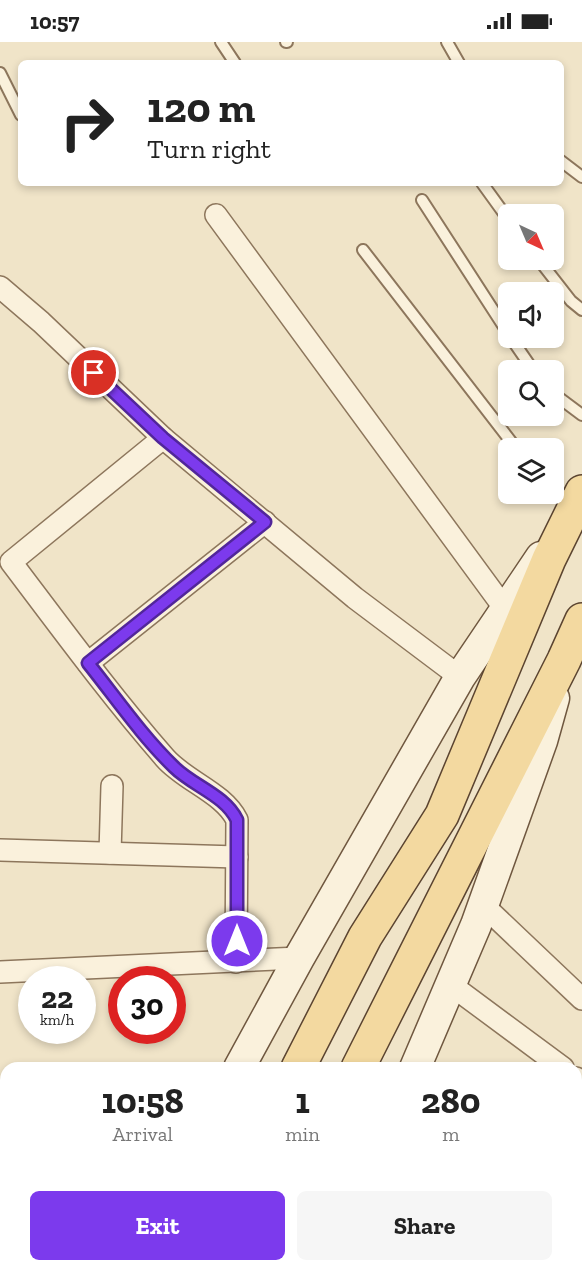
<!DOCTYPE html>
<html lang="en">
<head>
<meta charset="utf-8">
<style>
	body { margin:0; font-family:"Zilla Slab",serif; background:#f6f6f6; color:#222; height:100vh; display:flex; flex-direction:column; font-size:22px; white-space:nowrap }
	* { box-sizing:border-box; margin:0 }
	p { font-size:20px; color:#767676 }
	.icon { flex:none; width:33px; height:33px; fill:none; stroke:currentColor; stroke-width:2; stroke-linecap:round; stroke-linejoin:round }
	.map { position:relative; flex:1; overflow:hidden }
	.sheet { position:absolute; left:0px; top:1020px; width:582px; height:210px; display:flex; flex-direction:column; background:#fff; border-radius:18px 18px 0 0; box-shadow:0 3px 9px #0003 }
	.sheet>* { flex:none }
	.guide { position:absolute; left:18px; top:18px; width:546px; height:126px; border-radius:9px; box-shadow:0 3px 9px #0003; background:#fff; color:#222; overflow:hidden }
	.needle { width:39px; rotate:136deg }
	.controls { position:absolute; left:498px; top:162px; display:grid; gap:12px }
	.controls a { display:grid; place-items:center; width:66px; height:66px; border-radius:9px; background:#fff; box-shadow:0 3px 9px #0003; font-size:30px }
	.speed { position:absolute; left:18px; top:924px; display:flex; gap:12px; font-size:30px; font-weight:700; text-align:center }
	.speed>* { display:grid; place-content:center; width:78px; height:78px; border-radius:50%; background:#fff; box-shadow:0 3px 9px #0003; line-height:1 }
	.speed small { font-size:15px; font-weight:400 }
	.speed .limit { border:9px solid #d22; background:#fff; color:#111 }
	.pin { position:absolute; display:grid; place-items:center; width:51px; height:51px; color:#fff; margin:-26px; border:3px solid #fff; border-radius:50%; box-shadow:0 2px 6px #0007 }
	.me { position:absolute; width:66px; margin:-33px; rotate:0deg; stroke-linejoin:round; filter:drop-shadow(0 0 4px #0008) }
	.turn { display:flex; align-items:center; gap:21px; height:126px; padding:0 30px; font-size:27px }
	.turn .icon { width:78px; height:78px; stroke-width:2.5 }
	.turn b { display:block; font-size:42px; line-height:51px }
	.eta { display:flex; justify-content:space-evenly; align-items:center; height:102px; text-align:center }
	.eta b { font-size:36px; font-weight:700; line-height:42px }
	.button { display:flex; gap:12px; margin-top:auto; padding:12px 30px }
	.button a { flex:1; height:69px; border-radius:9px; background:#7c3aed; color:#fff; font-size:24px; font-weight:700; line-height:69px; text-align:center }
	.button a+a { background:#f6f6f6; color:#222 }
	.status { display:flex; justify-content:space-between; align-items:center; height:42px; padding:0 30px; background:#fff; direction:ltr }
	.status svg { height:16px; fill:currentColor }
	.map>svg:first-child { display:block }
</style>
</head>
<body>
<div class="status"><b>10:57</b><svg viewBox="0 0 49 12"><path d="M0 12V9h3v3zM5 12V6h3v6zM10 12V3h3v9zM15 12V0h3v12zM26 1h20v11H26zM47 4h2v5h-2z"/></svg></div>
<div class="map">
<svg width="582" height="1230" viewBox="0 0 582 1230">
	<rect width="100%" height="100%" fill="#f0e4c8"/>
	<g fill="none" stroke-linecap="round" stroke-linejoin="round">
		<g stroke="#8d765c" stroke-width="14">
			<g id="lane">
				<path d="M221,0L235,21"/>
				<path d="M286,0H287"/>
				<path d="M447,0L459,21"/>
				<path d="M0,31L21,73"/>
				<path d="M561,119L582,135"/>
				<path d="M482,141L508,177"/>
				<path d="M422,158L508,291"/>
				<path d="M363,208L516,406"/>
				<path d="M539,218L571,259L582,268"/>
				<path d="M511,296L533,328"/>
				<path d="M554,352L582,373"/>
				<path d="M554,450L576,458"/>
			</g>
		</g>
		<g stroke="#8d765c" stroke-width="24">
			<g id="street">
				<path d="M216,173L505,567"/>
				<path d="M0,245L41,280L163,396L355,556L460,635"/>
				<path d="M163,396L11,520C61,586 110,653 165,716C185,739 224,751 237,778L236,920"/>
				<path d="M88,621L265,480"/>
				<path d="M0,808L237,815"/>
				<path d="M110,811L112,744"/>
				<path d="M483,863L582,957"/>
				<path d="M0,930L299,916"/>
				<path d="M451,943L563,1026"/>
				<path d="M576,1036L582,1040"/>
			</g>
		</g>
		<g stroke="#6f573f" stroke-width="33">
			<g id="secondary">
				<path d="M239,1026L299,916L460,635L541,515"/>
				<path d="M415,1026L476,883L542,699L554,656"/>
				<path d="M159,1230L161,1224"/>
				<path d="M328,1230L331,1224"/>
			</g>
		</g>
		<g stroke="#5b4430" stroke-width="36">
			<g id="primary">
				<path d="M298,1026L365,895L442,773L549,517L582,450"/>
				<path d="M358,1026L564,618L582,578"/>
				<path d="M206,1230L209,1224"/>
				<path d="M260,1230L263,1224"/>
			</g>
		</g>
		<use href="#lane" stroke="#faf1dc" stroke-width="10"/>
		<use href="#street" stroke="#faf1dc" stroke-width="21"/>
		<use href="#secondary" stroke="#faf1dc" stroke-width="30"/>
		<use href="#primary" stroke="#f3d9a0" stroke-width="33"/>
	</g>
	<g fill="none" stroke-linecap="round" stroke-linejoin="round">
		<g stroke="#51269a" stroke-width="15">
			<path id="route" d="M94,331L163,396L265,480L88,621C116,656 142,694 174,725C193,744 225,753 237,778V899"/>
		</g>
		<use href="#route" stroke="#7c3aed" stroke-width="10"/>
	</g>
</svg>
<div class="controls">
<a><svg class="needle" viewBox="-14 -14 28 28"><path d="M0-13l5 13h-10z" fill="#e53935"/><path d="M0 13l5-13h-10z" fill="#767676"/></svg></a>
<a><svg class="icon" aria-label="sound" viewBox="0 0 24 24"><path d="M4 9h4l5-4v14l-5-4H4zM17 9q2 3 0 6"/></svg></a>
<a><svg class="icon" aria-label="search" viewBox="0 0 24 24"><circle cx="10" cy="10" r="6"/><path d="M15 15l6 6"/></svg></a>
<a><svg class="icon" aria-label="layers" viewBox="0 0 24 24"><path d="M12 4l9 5-9 5-9-5zM3 14l9 5 9-5"/></svg></a>
</div>
<div class="speed"><div>22<small>km/h</small></div><div class="limit">30</div></div>
<div class="pin" style="left:94px;top:331px;background:#d93025"><svg class="icon" aria-label="arrive" viewBox="0 0 24 24"><path d="M6 21V4h12l-3 4 3 4H6"/></svg></div>
<svg class="me" style="left:237px;top:899px" viewBox="-20 -20 40 40"><circle r="17" fill="#7c3aed" stroke="#fff" stroke-width="3"/><path d="M0-11L8 9 0 5-8 9z" fill="#fff"/></svg>
<div class="guide">
<div class="turn"><svg class="icon" aria-label="right" viewBox="0 0 24 24"><path d="M7 20v-9h11M14 6l5 5-5 5"/></svg><div><b>120 m</b>Turn right</div></div>
</div>
<section class="sheet">
<div class="eta">
<div><b>10:58</b><p>Arrival</p></div>
<div><b>1</b><p>min</p></div>
<div><b>280</b><p>m</p></div>
</div>
<div class="button"><a>Exit</a><a>Share</a></div>
</section>
</div>
</body>
</html>
